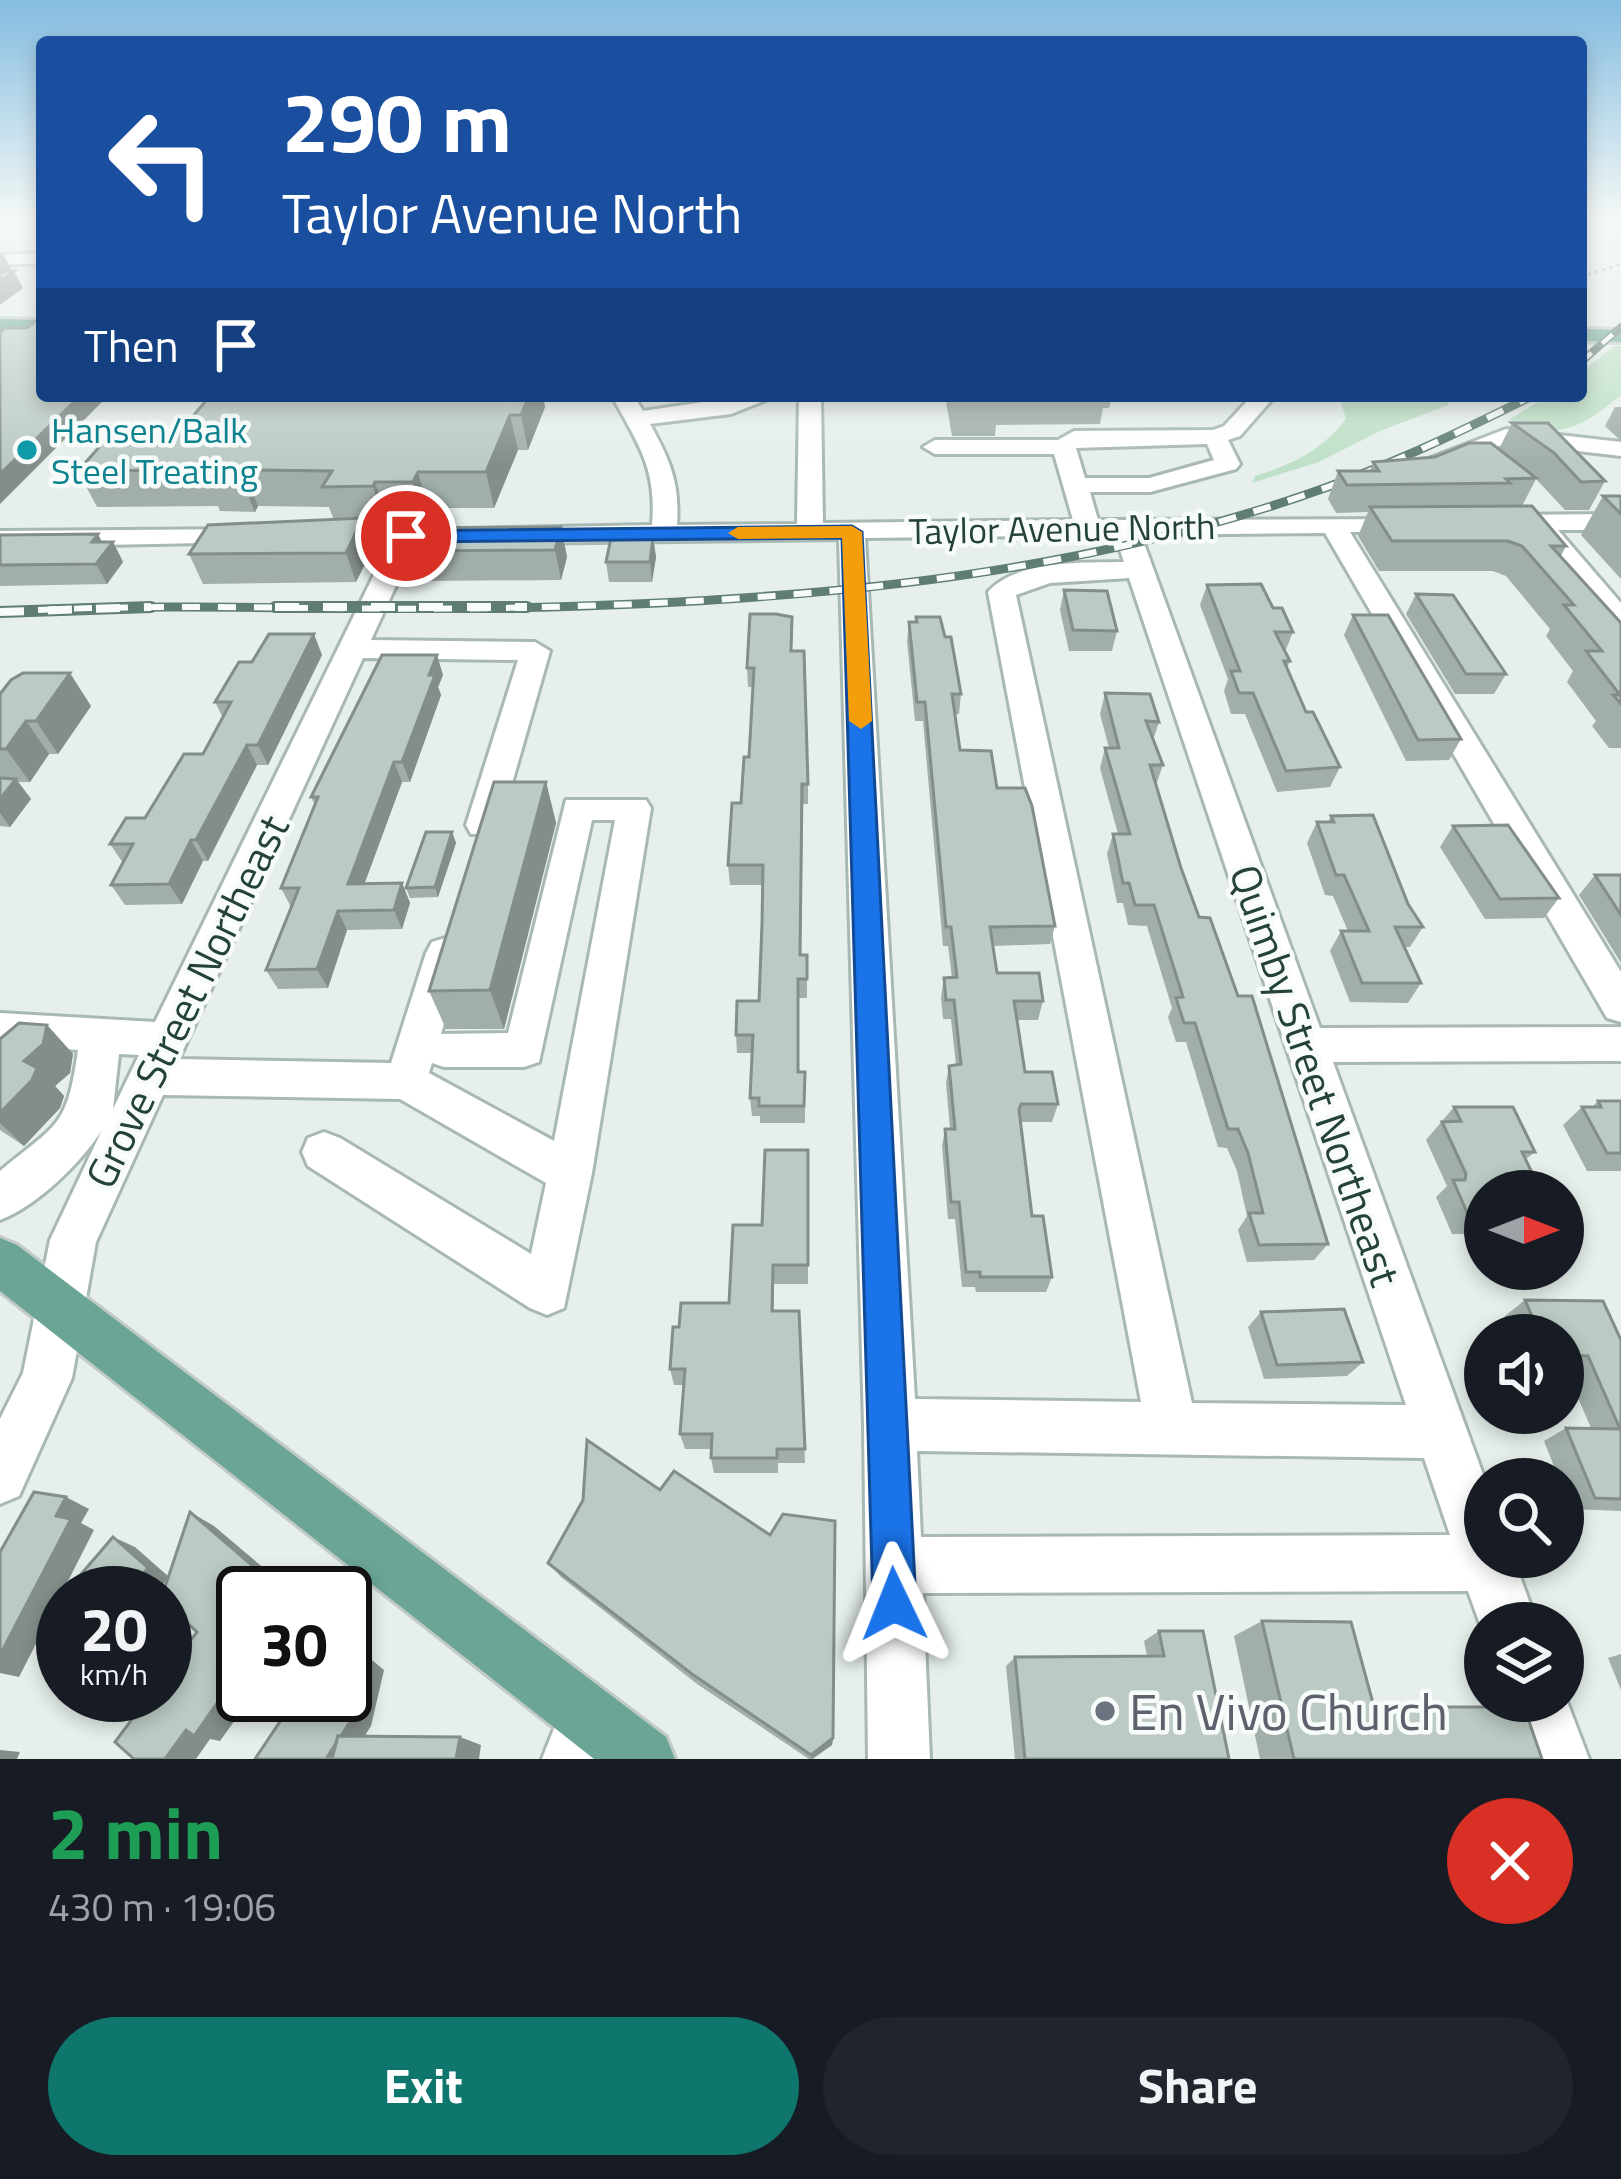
<!DOCTYPE html>
<html lang="en">
<head>
<meta charset="utf-8">
<style>
	body { margin:0; font-family:"Titillium Web",sans-serif; background:#20242c; color:#f1f3f6; height:100vh; display:flex; flex-direction:column; font-size:45px; white-space:nowrap }
	* { box-sizing:border-box; margin:0 }
	p { font-size:39px; color:#9ea1a6 }
	.icon { flex:none; width:66px; height:66px; fill:none; stroke:currentColor; stroke-width:2; stroke-linecap:round; stroke-linejoin:round }
	.map { position:relative; height:1759px; overflow:hidden }
	.details { display:flex; flex-direction:column; background:#171b24; flex:1 }
	.details>* { flex:none }
	.banner { position:absolute; left:36px; top:36px; width:1551px; height:366px; border-radius:12px; box-shadow:0 6px 18px #0003; background:#1a4fa0; color:#fff; overflow:hidden }
	.needle { width:78px; rotate:90deg }
	.controls { position:absolute; left:1464px; top:1170px; display:grid; gap:24px }
	.controls a { display:grid; place-items:center; width:120px; height:120px; border-radius:50%; background:#171b24; box-shadow:0 6px 18px #0003; font-size:60px }
	.speed { position:absolute; left:36px; top:1566px; display:flex; gap:24px; font-size:60px; font-weight:700; text-align:center }
	.speed>* { display:grid; place-content:center; width:156px; height:156px; border-radius:50%; background:#171b24; box-shadow:0 6px 18px #0003; line-height:1 }
	.speed small { font-size:30px; font-weight:400 }
	.speed .limit { border:6px solid #111; border-radius:18px; background:#fff; color:#111 }
	.pin { position:absolute; display:grid; place-items:center; width:102px; height:102px; color:#fff; margin:-51px; border:6px solid #fff; border-radius:50%; box-shadow:0 3px 12px #0007 }
	.me { position:absolute; width:132px; margin:-66px; rotate:358deg; stroke-linejoin:round; filter:drop-shadow(0 0 9px #0008) }
	.turn { display:flex; align-items:center; gap:42px; height:252px; padding:0 48px; font-size:54px }
	.turn .icon { width:156px; height:156px; stroke-width:2.5 }
	.turn b { display:block; font-size:84px; line-height:102px }
	.then { display:flex; align-items:center; height:114px; padding:0 48px; background:#0003; gap:24px; font-size:45px }
	.round { display:grid; place-items:center; flex:none; width:126px; height:126px; border-radius:63px; background:#20242c }
	.headline { display:flex; align-items:center; justify-content:space-between; height:204px; padding:0 48px }
	h1 { font-size:72px; font-weight:700; line-height:90px; color:#1e9e55 }
	.cta { display:flex; gap:24px; margin-top:auto; padding:24px 48px }
	.cta a { flex:1; height:138px; border-radius:72px; background:#0f766e; color:#fff; font-size:48px; font-weight:700; line-height:138px; text-align:center }
	.cta a+a { background:#20242c; color:#f1f3f6 }
	.map>svg:first-child { display:block }
</style>
</head>
<body>
<div class="map">
<svg width="1621" height="1759" viewBox="0 0 1621 1759">
	<rect width="100%" height="100%" fill="#e6efeb"/>
	<g fill="#bfe0c8">
		<path d="M1614,346H1621V395C1580,428 1566,437 1513,426L1510,419L1548,396H1581V373Z"/>
		<path d="M1339,396L1449,399L1448,405L1380,431L1319,462L1252,483L1255,476C1293,464 1321,451 1346,419Z"/>
	</g>
	<g fill="none" stroke-linecap="round" stroke-linejoin="round">
		<g stroke="#a8b8b2" stroke-width="6">
			<g id="minor">
				<path d="M42,253V263L0,265V255Z"/>
				<path d="M612,396H634L643,411L743,396H776L731,414L650,424C670,460 680,483 677,525L797,524L799,396H821L823,523L1073,520L1054,454H935L923,447L935,440H1058L1074,431L1213,430L1224,426L1252,396H1275L1240,436L1228,440L1240,464L1236,469L1150,492H1090L1098,520L1421,519L1425,524L1421,529L1412,532H1350L1621,972V1022L1607,1018L1325,533L1141,535L1320,1028L1621,1027V1061L1333,1062L1485,1480V1557H1513L1537,1623H1485V1638L1468,1591L923,1593L930,1759H868L864,1425L839,539L415,544L371,640L535,642L550,651L500,825L495,834H471L466,825L518,660L363,658L179,1059L391,1063L426,953L432,942L445,938L458,942L464,953L441,1034L508,1033L566,800H646L651,808L592,1173L564,1308L547,1315L530,1308L308,1166L302,1152L308,1138L324,1132L340,1138L531,1254L546,1183L400,1099L163,1095L96,1242L72,1378L19,1496L0,1504V1419L23,1373L50,1240L102,1130C81,1163 37,1206 0,1220V1171C58,1123 67,1128 78,1050L11,1045L0,1049V1013L155,1022L389,544L322,545L309,537L313,532L652,525C657,468 638,444 612,396ZM1207,444L1214,460L1149,478H1085L1076,448ZM1115,535L1124,562C1083,563 1018,559 988,592L1141,1402L915,1399L865,538ZM1129,578L1406,1405L1192,1403L1016,595L1050,583ZM592,820H615L554,1141L429,1073L432,1063L444,1067H524L539,1062ZM119,1054L139,1055L113,1109ZM917,1451L1424,1458L1450,1535L921,1537Z"/>
				<path d="M1506,429L1621,442V456L1508,443L1440,466L1428,459Z"/>
				<path d="M1621,514V530H1558L1621,603V629L1611,627L1531,530L1497,531L1484,523L1497,515Z"/>
				<path d="M248,529L261,537L257,542L0,547V531Z"/>
				<path d="M589,1688L611,1696L619,1718L604,1759H542L567,1696Z"/>
				<path d="M1563,1691L1589,1759H1527L1507,1701H1563Z"/>
			</g>
		</g>
		<g stroke="#c2cac8" stroke-width="6">
			<g id="major">
				<path d="M0,319L42,320V332L0,331Z"/>
				<path d="M1581,329L1621,330V342L1581,341Z"/>
				<path d="M0,1238L17,1245L666,1737L675,1759H594L0,1291Z"/>
			</g>
		</g>
		<path stroke="#86b3a5" stroke-width="3" stroke-dasharray="3 4.5" stroke-linecap="butt" d="M1581,277L1621,264"/>
		<use href="#minor" fill="#fff" fill-rule="evenodd"/>
		<use href="#major" fill="#6aa596" fill-rule="evenodd"/>
		<g stroke="#5f7d75" stroke-width="8">
			<path id="rail-far2" d="M1581,362L1621,327"/>
		</g>
		<g stroke="#5f7d75" stroke-width="9">
			<path id="rail-far1" d="M38,610C192,603 347,611 501,608C767,603 1046,583 1299,497C1380,470 1456,434 1532,396"/>
		</g>
		<g stroke="#5f7d75" stroke-width="12">
			<g id="rail">
				<path d="M275,607H527"/>
				<path d="M0,612L151,607"/>
			</g>
		</g>
		<use href="#rail-far2" stroke="#f7fbf9" stroke-width="4.5" stroke-dasharray="14" stroke-linecap="butt"/>
		<use href="#rail-far1" stroke="#f7fbf9" stroke-width="6" stroke-dasharray="18" stroke-linecap="butt"/>
		<use href="#rail" stroke="#f7fbf9" stroke-width="8" stroke-dasharray="24" stroke-linecap="butt"/>
	</g>
	<g fill="#a1aea9">
		<path d="M210,396H543L545,407L528,450H518L494,508H428L423,518H387L384,522L364,523L373,548L356,582L203,584L189,554L334,520L329,507L258,506L255,512L220,511L218,506L97,507L78,471L176,436Z"/>
		<path d="M945,396H1112L1109,408H1103L1100,424L996,425L995,436H952Z"/>
		<path d="M1615,407H1621V441L1605,426Z"/>
		<path d="M1512,423L1605,481L1589,510H1565L1536,479L1522,506L1566,546L1561,556L1621,623V748H1609L1592,726L1596,721L1567,682L1573,671L1546,636L1550,629L1506,576L1493,571H1379L1358,536L1368,512L1336,513L1328,499L1338,471H1370L1373,462L1499,449Z"/>
		<path d="M1603,496H1621V579L1581,535Z"/>
		<path d="M561,527L567,557L561,580L422,581L413,551Z"/>
		<path d="M0,535L113,542L123,562L107,584L0,586Z"/>
		<path d="M653,537L656,557L652,582H609L606,562Z"/>
		<path d="M1207,585L1273,608L1293,632L1285,652L1290,661L1287,668L1306,712L1340,767L1330,787L1277,792L1245,714H1231L1224,691L1228,679L1200,605Z"/>
		<path d="M1064,590L1117,631L1112,651H1069L1060,610Z"/>
		<path d="M1416,594L1506,674L1494,694H1455L1406,614Z"/>
		<path d="M1353,615L1461,739L1449,760L1406,761L1344,635Z"/>
		<path d="M909,622L961,694L959,714H955L960,750L997,788L1055,926L1050,944L993,946L997,973L1043,1001L1038,1020H1017L1025,1072L1058,1104L1052,1122H1021L1032,1216L1052,1277L1046,1292H976L975,1287H962L955,1219H948L942,1146L945,1129H950L946,1083L949,1066L956,1065L951,1019H943L941,997L944,978H952L948,946H943L923,721H915L907,641Z"/>
		<path d="M792,651L808,784V804H803L801,955H807V998H799L798,1072H805V1123H760V1116H752L750,1098L752,1053H737L736,1035L759,1001L763,885H730L728,865L749,757L753,687H748L747,668Z"/>
		<path d="M322,655L268,765H257L208,861H203L182,904L125,905L111,885L123,863L110,844L145,818L203,754L223,718L215,702L252,662Z"/>
		<path d="M443,675L438,687L441,695L410,782H402L364,884L402,883L410,903L402,929L347,930L328,988L278,989L266,970L291,907L281,888L315,805L311,797Z"/>
		<path d="M1105,693L1159,722L1153,740L1163,765L1156,785L1181,868L1199,917L1328,1244L1314,1260L1247,1262L1238,1230L1247,1216L1237,1171L1227,1148L1218,1147L1186,1042H1176L1168,1017L1172,1008L1147,926L1128,925L1123,903H1117L1107,854L1113,834H1118L1100,768L1105,748H1109L1100,714Z"/>
		<path d="M0,694L91,706L58,754H49L30,782H18L31,799L10,827L0,826Z"/>
		<path d="M546,782L556,823L504,1029H446L429,991Z"/>
		<path d="M1331,816L1408,904L1423,927L1410,947H1405L1421,983L1408,1003L1350,1002L1330,951L1341,931H1348L1333,896L1325,895L1307,843L1317,822H1328Z"/>
		<path d="M1453,826L1559,898L1544,918L1485,919L1440,847Z"/>
		<path d="M452,832L456,843L438,897L410,898L406,888Z"/>
		<path d="M1595,875H1621V963L1579,895Z"/>
		<path d="M47,1025L73,1054L70,1073L55,1086L64,1096L60,1108L24,1146L0,1130V1039Z"/>
		<path d="M1598,1101H1621V1171H1587L1563,1125L1582,1107H1592Z"/>
		<path d="M1454,1107L1535,1152L1485,1191V1240H1466L1464,1234H1452L1436,1197L1447,1186L1426,1140Z"/>
		<path d="M808,1150V1284H774V1311H799L805,1463H778V1473H714L711,1458V1449H685L680,1434L684,1385H674L670,1369L679,1327L729,1303L762,1225Z"/>
		<path d="M1525,1300L1621,1340V1511L1571,1509L1563,1490V1479H1559L1544,1441L1566,1428H1591L1566,1370H1563V1335H1513L1505,1316Z"/>
		<path d="M1261,1312L1363,1362L1347,1376L1264,1379L1248,1327Z"/>
		<path d="M548,1563L833,1738L832,1745L813,1759H809L697,1684L561,1577Z"/>
		<path d="M1262,1621L1374,1707L1542,1759H1260L1234,1636Z"/>
		<path d="M1159,1631L1229,1759H1015L1006,1666L1015,1657L1147,1656L1144,1641Z"/>
		<path d="M1621,1654V1690L1608,1658Z"/>
	</g>
	<g fill="#838d89">
		<path d="M3,253L11,269L0,277V255Z"/>
		<path d="M14,271L23,288L0,305V282Z"/>
		<path d="M80,396H108L0,504V474Z"/>
		<path d="M529,396H543L545,407L528,450L521,415Z"/>
		<path d="M510,415L518,450L494,508L486,472Z"/>
		<path d="M243,470L258,506L255,512L240,476Z"/>
		<path d="M418,472L428,508L423,518L413,482Z"/>
		<path d="M375,482L387,518L384,522L373,486Z"/>
		<path d="M363,518L373,548L356,582L346,553Z"/>
		<path d="M561,527L567,557L561,580L555,550Z"/>
		<path d="M98,534L106,550L113,542L123,562L107,584L96,564L92,542Z"/>
		<path d="M653,537L656,557L652,582L650,562Z"/>
		<path d="M314,634L322,655L268,765L258,745Z"/>
		<path d="M437,655L443,675L438,687L441,695L410,782L402,762L429,675Z"/>
		<path d="M70,673L91,706L58,754L36,721Z"/>
		<path d="M26,721L49,754L30,782L6,749Z"/>
		<path d="M247,745L257,765L208,861L196,840Z"/>
		<path d="M394,762L402,782L357,904L348,884Z"/>
		<path d="M16,779L31,799L10,827L0,813V799Z"/>
		<path d="M546,782L556,823L504,1029L490,990Z"/>
		<path d="M452,832L456,843L438,897L435,887Z"/>
		<path d="M191,840L203,861L182,904L169,884Z"/>
		<path d="M402,883L410,903L402,929L394,910Z"/>
		<path d="M338,911L347,930L328,988L317,969Z"/>
		<path d="M47,1025L73,1054L70,1073L55,1086L64,1096L60,1108L24,1146L0,1123V1113L24,1061Z"/>
		<path d="M66,1497L89,1509L81,1523L94,1530L19,1677L0,1673V1655L56,1516Z"/>
		<path d="M190,1512L214,1526L293,1593H284Z"/>
		<path d="M113,1537L135,1547L169,1577L156,1593H127Z"/>
		<path d="M345,1638L384,1670L371,1726L350,1759H326Z"/>
		<path d="M234,1679L243,1682V1695H253L220,1741L210,1739L196,1759H165L186,1730Z"/>
		<path d="M460,1737L481,1745L479,1759H456Z"/>
		<path d="M833,1738L832,1745L811,1759V1755Z"/>
		<path d="M0,1750L20,1752L17,1759H0Z"/>
	</g>
	<g fill="#bbcac4" stroke="#838d89" stroke-width="3">
		<path d="M14,271L0,282V272Z"/>
		<path d="M37,320H42V396H80L0,474V332L5,328H27Z"/>
		<path d="M210,396H529L521,415H510L486,472H418L413,482H375L373,486L322,487L332,471L243,470L240,476H205L209,470L78,471L108,437L176,436Z"/>
		<path d="M955,396H999L1000,399H956Z"/>
		<path d="M1512,423H1548L1605,481L1581,482L1554,453Z"/>
		<path d="M1469,443H1491L1536,478L1506,479L1510,483L1347,485L1338,471H1379L1373,462L1435,457Z"/>
		<path d="M1603,496H1621V514Z"/>
		<path d="M1532,506L1566,546H1551L1621,623V704L1613,695H1620L1586,651H1602L1564,605H1574L1522,546L1508,541H1392L1370,507Z"/>
		<path d="M363,518L346,553L189,554L208,525Z"/>
		<path d="M561,527L555,550L413,551L423,528Z"/>
		<path d="M98,534L92,542H113L96,564L0,565V535Z"/>
		<path d="M653,537L650,562H606L611,538Z"/>
		<path d="M1261,584L1273,608H1282L1293,632H1275L1290,661H1284L1306,712H1313L1340,767L1286,771L1253,693H1239L1231,671H1240L1207,585Z"/>
		<path d="M1064,590L1107,591L1117,631L1073,630Z"/>
		<path d="M1416,594L1453,595L1506,674H1466Z"/>
		<path d="M750,614H776L792,617L791,651H804L808,784H802L800,955H807V979H798V1072H805L804,1106H759V1098H750L753,1035H736L737,1001H759L762,924L763,865H728L732,803H741L744,757H749L754,668H747Z"/>
		<path d="M1353,615H1388L1461,739L1418,740Z"/>
		<path d="M916,617H940L945,637H951L961,694H952L960,750L991,751L997,788H1025L1032,806L1055,926L990,927L997,973H1039L1043,1001H1014L1025,1072H1052L1058,1104H1021L1019,1110L1032,1216H1043L1052,1277H980V1272H966L959,1202H951L945,1129H955L949,1066L961,1064L954,1000H946L944,978L957,977L951,927H946L925,702H917L909,622H917Z"/>
		<path d="M269,634H314L258,745H247L196,840H191L169,884L111,885L133,844H110L126,818H145L184,754H203L231,702H215L239,662H252Z"/>
		<path d="M382,655H437L429,675H435L402,762H394L348,884L402,883L394,910L338,911L317,969L266,970L299,888H281L318,797H311Z"/>
		<path d="M23,673H70L36,721H26L6,749H0V694L11,680Z"/>
		<path d="M1105,693L1150,694L1159,722L1146,721L1163,765H1150L1181,868L1199,917L1210,918L1238,996H1252L1328,1244L1259,1245L1249,1213H1263L1248,1153L1238,1129H1228L1195,1023H1184L1176,998L1183,997L1154,905H1135L1129,883H1123L1113,834H1130L1105,748H1119Z"/>
		<path d="M0,778L16,779L0,799Z"/>
		<path d="M494,782H546L490,990L429,991Z"/>
		<path d="M1373,815L1408,904L1423,927H1395L1421,983H1362L1341,931H1369L1344,875H1336L1317,822H1334L1331,816Z"/>
		<path d="M1508,825L1559,898L1500,899L1453,826Z"/>
		<path d="M426,832H452L435,887L406,888Z"/>
		<path d="M1595,875H1621V915Z"/>
		<path d="M19,1023L47,1025L43,1044L24,1061L37,1068L32,1080L0,1113V1039Z"/>
		<path d="M1598,1101H1621V1153H1607L1582,1107H1601Z"/>
		<path d="M1454,1107H1513L1535,1152H1522L1541,1191H1485V1223L1481,1217H1469L1453,1180H1465L1466,1174L1442,1122L1461,1121Z"/>
		<path d="M765,1150H808V1265H773L772,1311H799L805,1449H777V1458H711L712,1434H680L685,1369H670L673,1327H679L681,1303H729L733,1225H762Z"/>
		<path d="M1525,1300L1603,1301L1621,1340V1499L1595,1498L1566,1428L1620,1429L1588,1356L1563,1355V1335H1540Z"/>
		<path d="M1344,1309L1363,1362L1277,1365L1261,1312Z"/>
		<path d="M587,1440L660,1490L674,1471L770,1535L783,1514L835,1521L833,1738L811,1755L692,1674L548,1563L583,1500Z"/>
		<path d="M34,1492L66,1497L56,1516L71,1519L0,1655V1552Z"/>
		<path d="M190,1512L284,1593H243V1686L234,1679L194,1736L186,1730L165,1759H134L115,1742L150,1695H165V1674L197,1632L165,1603V1593H163Z"/>
		<path d="M113,1537L148,1568L127,1593H65Z"/>
		<path d="M63,1595V1624L49,1611Z"/>
		<path d="M1262,1621L1351,1622L1374,1707H1524L1542,1759H1294Z"/>
		<path d="M1159,1631H1203L1229,1759H1025L1015,1657L1164,1656Z"/>
		<path d="M345,1645L365,1662L351,1720L341,1736H338L336,1743L326,1759H255L283,1717L254,1695H345Z"/>
		<path d="M338,1736L460,1737L456,1759H332Z"/>
	</g>
	<linearGradient id="sky" x2="0" y2="1"><stop stop-color="#84bce0"/><stop offset="0.47" stop-color="#f4f8f6"/><stop offset="1" stop-color="#f4f8f6" stop-opacity="0"/></linearGradient>
	<rect width="1621" height="466" fill="url(#sky)"/>
	<path fill="#1a73e8" stroke="#114b97" stroke-width="3" d="M852,526L862,532L916,1604L910,1620L894,1626L879,1620L873,1604L842,538L406,542L396,536L406,531Z"/>
	<path fill="#f59e0b" d="M852,526L862,532L872,721L861,729L849,721L842,538L738,539L728,533L738,527Z"/>
	<circle fill="#0f9aa8" stroke="#f7fbf9" stroke-width="4.5" cx="27" cy="450" r="12"/>
	<circle fill="#6b7280" stroke="#f7fbf9" stroke-width="4.5" cx="1105" cy="1711" r="12"/>
	<g text-anchor="middle" dominant-baseline="central" stroke-width="9" stroke-linejoin="round" paint-order="stroke">
		<g font-size="36" fill="#0d838f" stroke="#f7fbf9" text-anchor="start">
			<text x="51" y="429">Hansen/Balk<tspan x="51" dy="41">Steel Treating</tspan></text>
		</g>
		<g font-size="36" fill="#24423a" stroke="#f7fbf9">
			<text transform="translate(1062 528) rotate(-1)">Taylor Avenue North</text>
		</g>
		<g font-size="42" fill="#24423a" stroke="#f7fbf9">
			<text transform="translate(186 1001) rotate(-64)">Grove Street Northeast</text>
			<text transform="translate(1316 1075) rotate(71)">Quimby Street Northeast</text>
		</g>
		<g font-size="51" fill="#5b616d" stroke="#f7fbf9" text-anchor="start">
			<text x="1129" y="1711">En Vivo Church</text>
		</g>
	</g>
</svg>
<div class="controls">
<a><svg class="needle" viewBox="-14 -14 28 28"><path d="M0-13l5 13h-10z" fill="#e53935"/><path d="M0 13l5-13h-10z" fill="#9ea1a6"/></svg></a>
<a><svg class="icon" aria-label="sound" viewBox="0 0 24 24"><path d="M4 9h4l5-4v14l-5-4H4zM17 9q2 3 0 6"/></svg></a>
<a><svg class="icon" aria-label="search" viewBox="0 0 24 24"><circle cx="10" cy="10" r="6"/><path d="M15 15l6 6"/></svg></a>
<a><svg class="icon" aria-label="layers" viewBox="0 0 24 24"><path d="M12 4l9 5-9 5-9-5zM3 14l9 5 9-5"/></svg></a>
</div>
<div class="speed"><div>20<small>km/h</small></div><div class="limit">30</div></div>
<div class="pin" style="left:406px;top:536px;background:#d93025"><svg class="icon" aria-label="arrive" viewBox="0 0 24 24"><path d="M6 21V4h12l-3 4 3 4H6"/></svg></div>
<svg class="me" style="left:894px;top:1604px" viewBox="-20 -20 40 40"><path d="M0-17L14 15 0 8-14 15z" fill="#1a73e8" stroke="#fff" stroke-width="4"/></svg>
<div class="banner">
<div class="turn"><svg class="icon" aria-label="left" viewBox="0 0 24 24"><path d="M17 20v-9H6M10 6l-5 5 5 5"/></svg><div><b>290 m</b>Taylor Avenue North</div></div>
<div class="then">Then<svg class="icon" aria-label="arrive" viewBox="0 0 24 24"><path d="M6 21V4h12l-3 4 3 4H6"/></svg></div>
</div>
</div>
<section class="details">
<div class="headline"><div><h1>2 min</h1><p>430 m · 19:06</p></div><a class="round" style="background:#d93025;color:#fff"><svg class="icon" aria-label="close" viewBox="0 0 24 24"><path d="M6 6l12 12M18 6L6 18"/></svg></a></div>
<div class="cta"><a>Exit</a><a>Share</a></div>
</section>
</body>
</html>
